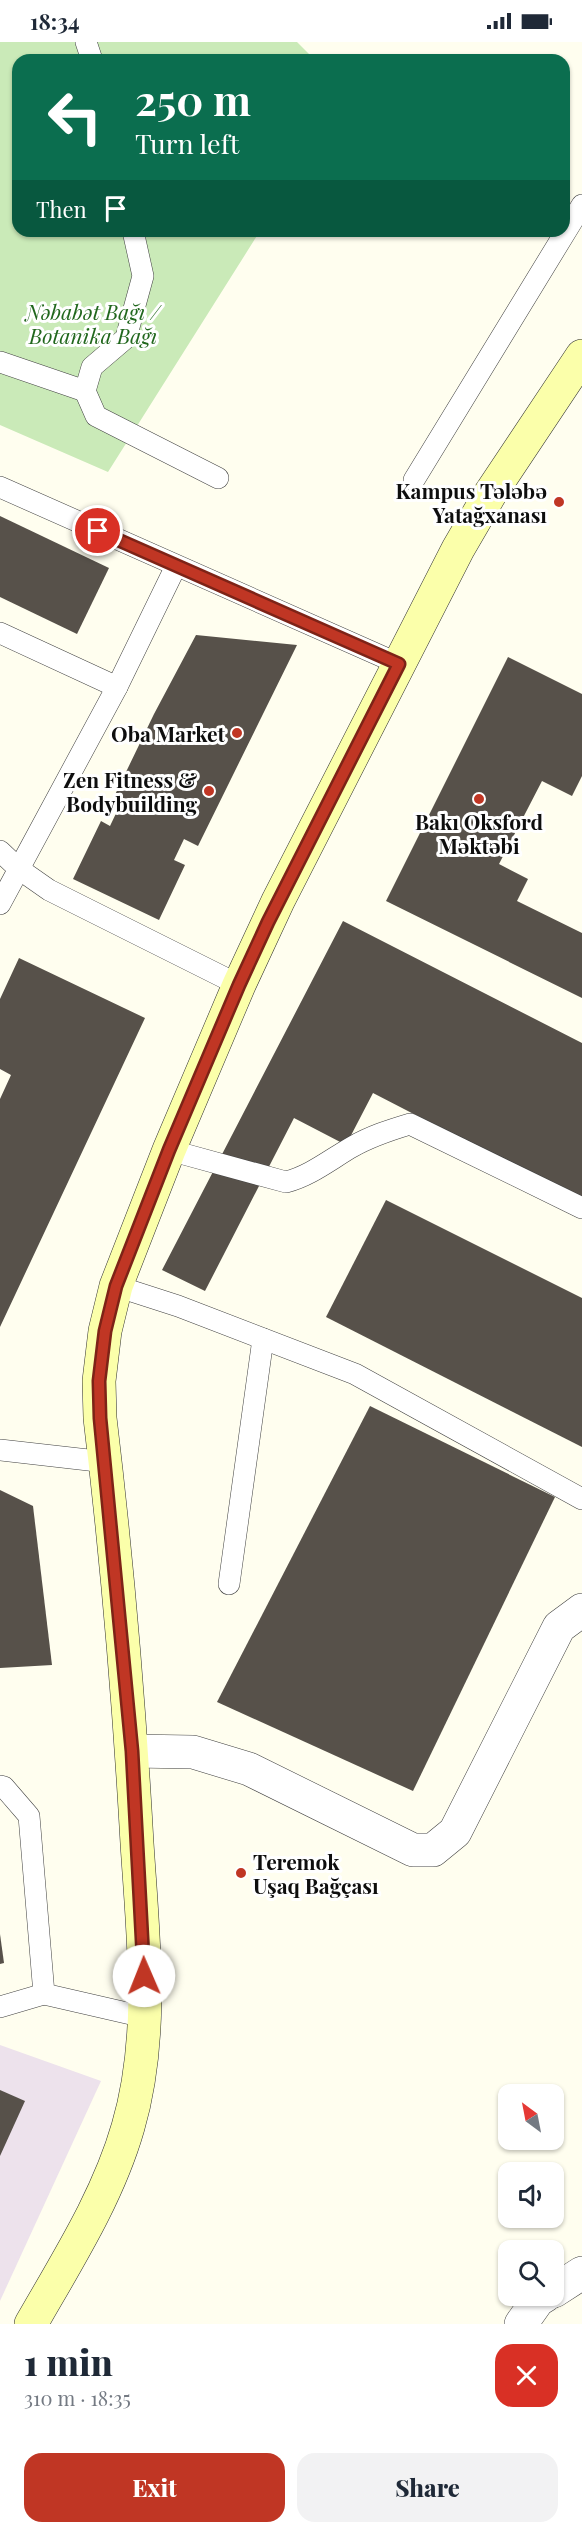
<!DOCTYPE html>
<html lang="en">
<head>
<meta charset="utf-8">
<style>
	body { margin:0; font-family:"Playfair Display",serif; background:#f2f2f3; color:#1f2937; height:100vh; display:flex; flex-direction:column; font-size:22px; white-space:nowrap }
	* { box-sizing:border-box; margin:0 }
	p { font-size:20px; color:#747a83 }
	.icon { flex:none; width:33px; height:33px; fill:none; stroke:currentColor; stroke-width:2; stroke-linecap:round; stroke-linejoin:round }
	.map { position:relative; height:2282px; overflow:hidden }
	.drawer { display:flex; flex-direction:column; background:#fff; flex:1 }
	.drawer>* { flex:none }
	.banner { position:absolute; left:12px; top:12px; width:558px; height:183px; border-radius:18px; box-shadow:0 2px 4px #0004; background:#0b6e4f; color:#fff; overflow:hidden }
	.needle { width:39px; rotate:328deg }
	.tools { position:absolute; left:498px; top:2042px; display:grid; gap:12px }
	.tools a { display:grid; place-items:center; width:66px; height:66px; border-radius:12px; background:#fff; box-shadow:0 2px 4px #0004; font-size:30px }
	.pin { position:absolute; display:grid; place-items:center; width:51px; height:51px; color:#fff; margin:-26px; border:3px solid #fff; border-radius:50%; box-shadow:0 2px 6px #0007 }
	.me { position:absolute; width:66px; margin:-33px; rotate:359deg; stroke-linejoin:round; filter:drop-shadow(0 0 4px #0008) }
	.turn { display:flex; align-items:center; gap:21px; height:126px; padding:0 24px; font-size:27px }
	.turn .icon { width:78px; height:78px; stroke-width:2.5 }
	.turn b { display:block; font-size:42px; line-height:51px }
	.then { display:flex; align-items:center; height:57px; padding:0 24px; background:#0003; gap:12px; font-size:22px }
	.round { display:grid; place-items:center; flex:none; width:63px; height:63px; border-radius:18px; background:#f2f2f3 }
	.overview { display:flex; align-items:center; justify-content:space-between; height:102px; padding:0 24px }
	h1 { font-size:36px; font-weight:800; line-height:45px }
	.action { display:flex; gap:12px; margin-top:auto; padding:12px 24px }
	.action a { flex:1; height:69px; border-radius:18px; background:#c03624; color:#fff; font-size:24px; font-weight:800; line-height:69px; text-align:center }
	.action a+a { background:#f2f2f3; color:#1f2937 }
	.status { display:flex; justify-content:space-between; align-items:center; height:42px; padding:0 30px; background:#fff; direction:ltr }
	.status svg { height:16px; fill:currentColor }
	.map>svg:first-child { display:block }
</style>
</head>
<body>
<div class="status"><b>18:34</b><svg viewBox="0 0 49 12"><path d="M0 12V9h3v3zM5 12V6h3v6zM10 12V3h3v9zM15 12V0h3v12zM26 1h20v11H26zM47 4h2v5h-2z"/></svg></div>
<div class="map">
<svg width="582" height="2282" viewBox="0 0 582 2282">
	<rect width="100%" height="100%" fill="#fffeef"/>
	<path fill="#ede2ec" d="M0,2003L101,2039L0,2259Z"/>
	<path fill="#caeab8" d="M0,0H297L315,18H18V189H260L108,430L0,383Z"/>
	<g fill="#57514a">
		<path d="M0,474L109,526L77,592L0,555Z"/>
		<path d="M196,593L297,603L198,804L184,797L174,818L185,823L159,878L73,837L101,779L110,784L120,763L112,759L154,672Z"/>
		<path d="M508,615L582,652V734L572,754L542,739L499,822L528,837L517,859L582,891V956L386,859Z"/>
		<path d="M343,879L582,1001V1159L373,1051L346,1103L294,1076L205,1249L162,1228Z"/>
		<path d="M19,916L145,976L0,1285V1057L11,1033L0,1027V957Z"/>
		<path d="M386,1158L582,1256V1405L326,1275Z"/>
		<path d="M370,1364L555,1455L413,1749L217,1660Z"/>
		<path d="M0,1448L33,1464L52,1623L0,1626Z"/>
		<path d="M0,1892L4,1921L0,1922Z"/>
		<path d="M0,2048L25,2059L0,2114Z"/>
	</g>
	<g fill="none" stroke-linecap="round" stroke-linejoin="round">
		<g stroke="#414141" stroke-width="22">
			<g id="lane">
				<path d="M86,0L92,18"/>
				<path d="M133,189L143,234L126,296L92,325L85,349L96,374L218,436"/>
				<path d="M0,320L85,349"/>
				<path d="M414,438L582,163"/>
				<path d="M0,445L399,622"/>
				<path d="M0,591L117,645"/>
				<path d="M0,809L19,827L49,848L239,943"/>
				<path d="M0,862L117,645L176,524"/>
				<path d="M169,1108L286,1140C310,1134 331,1117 352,1105C371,1094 390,1088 410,1082L582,1166"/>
				<path d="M116,1244L178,1264L355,1332L582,1457"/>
				<path d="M0,1408L106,1420"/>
				<path d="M229,1542L263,1297"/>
				<path d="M0,1744L4,1745L29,1774L44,1952L144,1975"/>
				<path d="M0,1965L44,1952"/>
			</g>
		</g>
		<g stroke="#414141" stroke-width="34">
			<g id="street">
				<path d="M132,1709L193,1710L249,1727L413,1808H433L455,1790L559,1585L582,1568"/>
				<path d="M554,2249L582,2231"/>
				<path d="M521,2282L538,2258L546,2253"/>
			</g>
		</g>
		<g stroke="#303030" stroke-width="34">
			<path id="secondary" d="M31,2282C67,2219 108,2155 128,2085C155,1993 143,1895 137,1801C129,1659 117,1517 100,1376L99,1339L105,1289L116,1244L169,1108L239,943L278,859L458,507L490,452L582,314"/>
		</g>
		<use href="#lane" stroke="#fff" stroke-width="21"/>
		<use href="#street" stroke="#fff" stroke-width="33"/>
		<use href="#secondary" stroke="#fbffaa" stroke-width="33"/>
	</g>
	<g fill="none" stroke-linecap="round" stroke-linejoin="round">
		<g stroke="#7d2317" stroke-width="15">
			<path id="route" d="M98,489L399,622L268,880L239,943L169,1108L116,1244L105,1289L99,1339L100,1376L132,1709L144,1934"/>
		</g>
		<use href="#route" stroke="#c03624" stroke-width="10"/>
	</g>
	<g fill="#c03624" stroke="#fff" stroke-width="2">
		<circle cx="559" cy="460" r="6"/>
		<circle cx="237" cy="691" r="6"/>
		<circle cx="209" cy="749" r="6"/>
		<circle cx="479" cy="757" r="6"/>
		<circle cx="241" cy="1831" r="6"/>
	</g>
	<g text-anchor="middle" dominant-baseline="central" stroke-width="6" stroke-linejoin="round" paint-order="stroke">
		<g font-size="21" font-style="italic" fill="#21671d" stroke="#fff">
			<text x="93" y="269">Nəbabət Bağı /<tspan x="93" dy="24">Botanika Bağı</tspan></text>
		</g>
		<g font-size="21" font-weight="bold" fill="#0e0e0e" stroke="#fff" text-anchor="end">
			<text x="547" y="448">Kampus Tələbə<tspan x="547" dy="24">Yatağxanası</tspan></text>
			<text x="225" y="691">Oba Market</text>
			<text x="197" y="737">Zen Fitness &amp;<tspan x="197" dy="24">Bodybuilding</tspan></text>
			<text x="479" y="779" text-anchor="middle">Bakı Oksford<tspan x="479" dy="24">Məktəbi</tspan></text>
			<text x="253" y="1819" text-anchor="start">Teremok<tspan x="253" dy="24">Uşaq Bağçası</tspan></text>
		</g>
	</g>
</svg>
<div class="tools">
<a><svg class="needle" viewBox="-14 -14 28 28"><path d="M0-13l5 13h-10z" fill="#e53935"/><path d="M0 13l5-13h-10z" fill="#747a83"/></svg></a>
<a><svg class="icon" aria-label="sound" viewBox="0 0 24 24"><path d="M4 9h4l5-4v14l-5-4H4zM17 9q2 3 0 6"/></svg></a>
<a><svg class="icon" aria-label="search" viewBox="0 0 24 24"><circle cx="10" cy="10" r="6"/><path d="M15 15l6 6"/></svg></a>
</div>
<div class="pin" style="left:98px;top:489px;background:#d93025"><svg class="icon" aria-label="arrive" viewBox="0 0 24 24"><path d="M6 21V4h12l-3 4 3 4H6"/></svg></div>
<svg class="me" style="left:144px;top:1934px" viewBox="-20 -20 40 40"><circle r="19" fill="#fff"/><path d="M0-13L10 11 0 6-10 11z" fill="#c03624"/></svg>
<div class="banner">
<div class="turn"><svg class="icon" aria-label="left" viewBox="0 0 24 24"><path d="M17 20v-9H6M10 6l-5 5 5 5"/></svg><div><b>250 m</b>Turn left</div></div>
<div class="then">Then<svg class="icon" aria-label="arrive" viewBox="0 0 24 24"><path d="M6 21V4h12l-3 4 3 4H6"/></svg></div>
</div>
</div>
<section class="drawer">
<div class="overview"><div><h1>1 min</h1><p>310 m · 18:35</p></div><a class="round" style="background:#d93025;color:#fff"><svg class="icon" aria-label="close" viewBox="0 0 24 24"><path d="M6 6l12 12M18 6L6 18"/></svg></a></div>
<div class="action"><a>Exit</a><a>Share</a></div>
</section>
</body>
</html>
